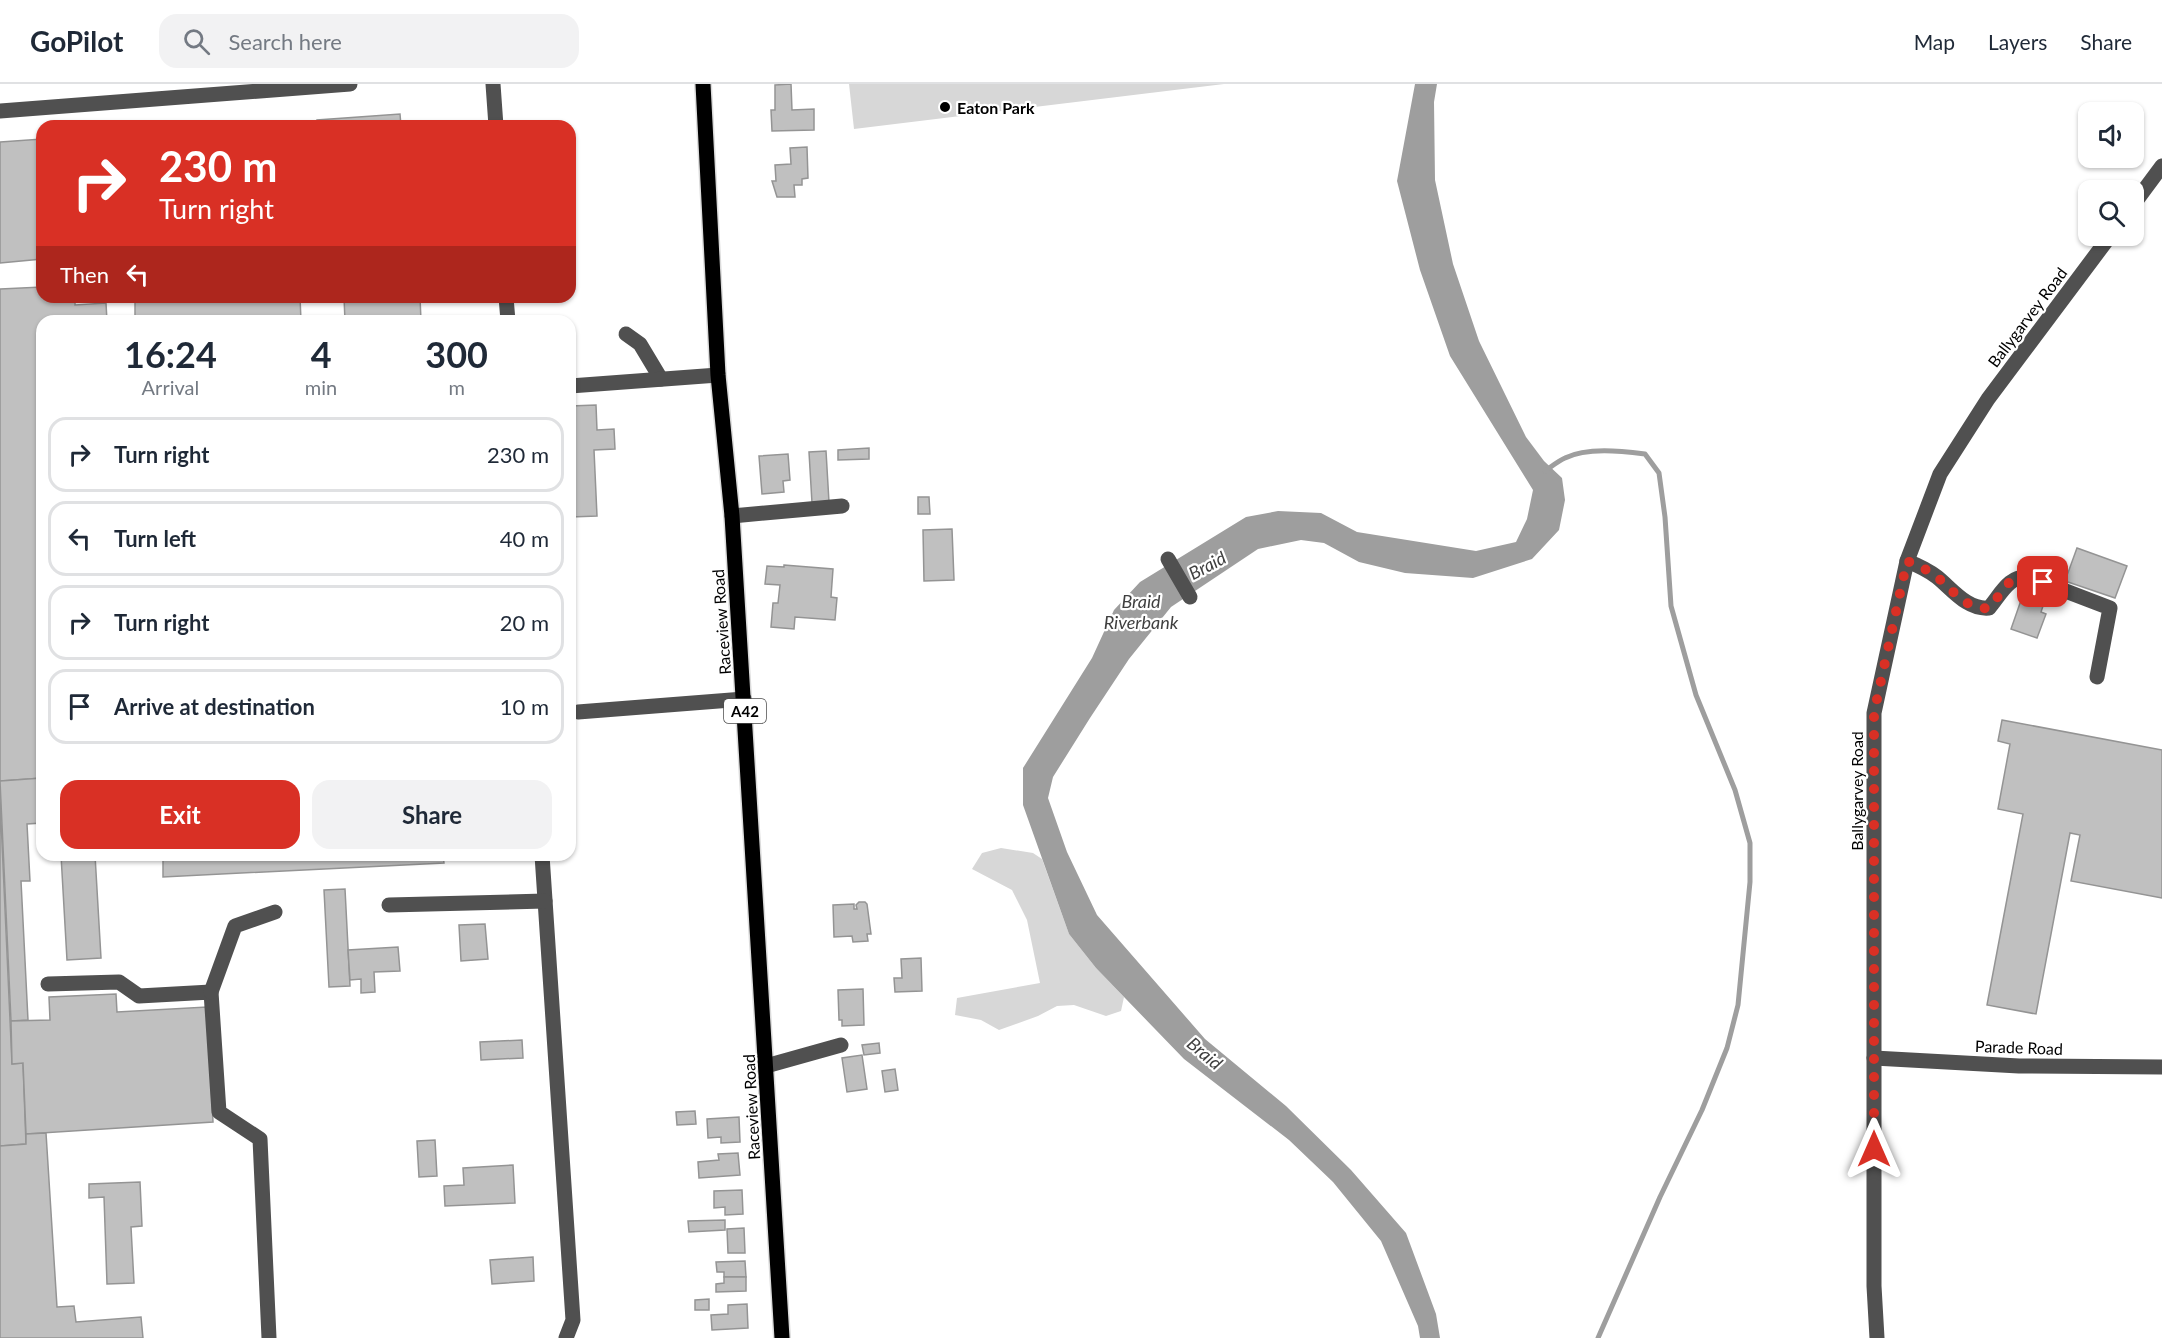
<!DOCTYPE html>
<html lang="en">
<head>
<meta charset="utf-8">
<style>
	body { margin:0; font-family:Lato,sans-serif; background:#f2f2f3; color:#1f2937; height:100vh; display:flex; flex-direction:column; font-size:22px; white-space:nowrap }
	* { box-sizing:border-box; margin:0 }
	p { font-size:20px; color:#747a83 }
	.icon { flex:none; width:33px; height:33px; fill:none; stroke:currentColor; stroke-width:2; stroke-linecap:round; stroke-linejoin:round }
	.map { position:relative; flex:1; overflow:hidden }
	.sheet { position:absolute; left:36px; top:231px; width:540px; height:546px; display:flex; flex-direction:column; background:#fff; border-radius:18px; box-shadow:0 2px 4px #0004 }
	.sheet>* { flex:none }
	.hud { position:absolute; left:36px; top:36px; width:540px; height:183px; border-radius:18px; box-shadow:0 2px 4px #0004; background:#d93025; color:#fff; overflow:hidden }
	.tools { position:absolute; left:2078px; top:18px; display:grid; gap:12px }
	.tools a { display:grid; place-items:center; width:66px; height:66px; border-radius:12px; background:#fff; box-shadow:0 2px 4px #0004; font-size:30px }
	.pin { position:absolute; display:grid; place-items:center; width:51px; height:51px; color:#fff; margin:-26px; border-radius:12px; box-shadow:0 3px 9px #0006 }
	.me { position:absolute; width:66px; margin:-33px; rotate:0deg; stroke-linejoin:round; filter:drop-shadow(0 0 4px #0008) }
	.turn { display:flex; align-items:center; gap:21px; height:126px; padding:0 24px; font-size:27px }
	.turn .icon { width:78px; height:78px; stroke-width:2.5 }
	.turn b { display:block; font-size:42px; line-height:51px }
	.then { display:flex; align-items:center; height:57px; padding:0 24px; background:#0003; gap:12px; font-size:22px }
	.eta { display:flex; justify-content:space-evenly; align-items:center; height:102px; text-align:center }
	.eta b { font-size:36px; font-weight:700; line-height:42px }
	.button { display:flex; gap:12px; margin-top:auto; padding:12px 24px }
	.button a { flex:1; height:69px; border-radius:18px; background:#d93025; color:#fff; font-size:24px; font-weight:700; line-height:69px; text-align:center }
	.button a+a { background:#f2f2f3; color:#1f2937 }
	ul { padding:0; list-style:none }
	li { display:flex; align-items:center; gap:18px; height:75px; margin:0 12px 9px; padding:0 12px; border:3px solid #e0e1e3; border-radius:18px }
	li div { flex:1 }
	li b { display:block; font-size:22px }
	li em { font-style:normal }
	header { display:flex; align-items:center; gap:36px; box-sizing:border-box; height:84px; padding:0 30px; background:#fff; border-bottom:2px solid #e0e1e3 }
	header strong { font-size:28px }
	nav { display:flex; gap:33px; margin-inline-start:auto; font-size:21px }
	.search { width:420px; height:54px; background:#f2f2f3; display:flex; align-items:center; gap:15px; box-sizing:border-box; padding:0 21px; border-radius:18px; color:#747a83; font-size:22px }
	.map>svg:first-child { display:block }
</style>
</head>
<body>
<header>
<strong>GoPilot</strong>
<div class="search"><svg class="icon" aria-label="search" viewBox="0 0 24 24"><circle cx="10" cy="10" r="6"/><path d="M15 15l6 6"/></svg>Search here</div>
<nav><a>Map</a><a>Layers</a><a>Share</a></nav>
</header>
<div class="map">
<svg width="2162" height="1254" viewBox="0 0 2162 1254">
	<rect width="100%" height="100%" fill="#fff"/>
	<g fill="#d7d7d7">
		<path d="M849,0H1224L854,45Z"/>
		<path d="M1001,764L1033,769L1042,775L1069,850L1096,884L1124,913L1121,927L1106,932L1074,921L1057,922L1038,932L999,946L981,936L955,931L957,914L1040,899L1027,836L1012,806L972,785L982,769Z"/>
	</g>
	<path fill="#9e9e9e" d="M1415,0H1437L1434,18L1435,96L1453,180L1479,257L1526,353L1544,377L1562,394L1565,416L1559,446L1532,475L1473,494L1405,489L1359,478L1324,459L1301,456L1258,465L1171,523L1129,575L1090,634L1053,693L1048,714L1067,768L1097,831L1205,955L1286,1022L1351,1086L1406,1149L1436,1230L1440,1254H1420L1418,1242L1381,1157L1333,1098L1289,1056L1184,975L1096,884L1069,850L1023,721V684L1092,574L1114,526L1140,498L1246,433L1278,427L1321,429L1357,448L1476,467L1516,458L1527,435L1533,406L1450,272L1420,186L1397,97Z"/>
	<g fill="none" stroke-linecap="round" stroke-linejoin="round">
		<path stroke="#9e9e9e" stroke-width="5" d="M1545,387C1551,383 1558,377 1565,374C1587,363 1621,367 1645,370L1659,389L1665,433L1671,522L1696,611L1735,706L1750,759V798L1738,921L1727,964L1702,1026L1660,1113L1598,1254"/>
	</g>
	<g fill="#c0c0c0" stroke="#949494" stroke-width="1.5">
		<path d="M791,0L792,26L814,25V46L772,47L771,26H775V1Z"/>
		<path d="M400,30L401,42H317V36Z"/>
		<path d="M42,55V175L0,179V58Z"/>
		<path d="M807,63L808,94L802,95V101H794L795,113H777L772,97H776L775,81L791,80L790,64Z"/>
		<path d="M42,203V213H75V221L106,219L107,237H42V694L0,697V205Z"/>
		<path d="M135,213H300L301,237H135Z"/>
		<path d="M344,213H420L421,237H345Z"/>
		<path d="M596,321L597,346L614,345L615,365L594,366L597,432L571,433L570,322Z"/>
		<path d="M869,364V375L838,376V366Z"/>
		<path d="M826,367L829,418L812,419L809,368Z"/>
		<path d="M788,370L790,396L783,397L784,408L762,410L759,372Z"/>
		<path d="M918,413H929L930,430H918Z"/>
		<path d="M952,445L954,496L924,497L923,446Z"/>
		<path d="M2077,464L2127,482L2115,514L2065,497Z"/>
		<path d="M784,481L833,485L831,513L837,514L835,536L795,533L794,545L771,543L773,519H778L780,501L765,500L767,482L784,483Z"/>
		<path d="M2026,502L2047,510L2041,528L2046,530L2037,554L2011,545Z"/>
		<path d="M2002,636L2162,666V814L2071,797L2080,751L2070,749L2036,930L1987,921L2023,730L1998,725L2010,660L1998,657Z"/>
		<path d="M42,694V739L27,740L30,797H21L28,936L11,937L0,697Z"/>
		<path d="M0,714L12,980L23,979L26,1060L0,1062Z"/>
		<path d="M61,771H95L101,874L67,876Z"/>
		<path d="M163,771H443L444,779L163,793Z"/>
		<path d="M345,805L350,902L329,903L324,806Z"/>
		<path d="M859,818H865L867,820L871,850H867L868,857L853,858L852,852L834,853L833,821L854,820V825H857L856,821Z"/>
		<path d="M485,840L488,875L461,877L459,841Z"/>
		<path d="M398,863L400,887L374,888L375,908L361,909V895L350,896L348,866Z"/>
		<path d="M921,874L922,907L895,908L894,894H902L901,875Z"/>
		<path d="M863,905L864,941L842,942V936H839L838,906Z"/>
		<path d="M116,910L117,928L207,923L213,1038L26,1050L23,979L12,980L11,937L50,936L49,913Z"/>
		<path d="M522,956L523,974L481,976L480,958Z"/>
		<path d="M879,959L880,969L864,971L862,961Z"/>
		<path d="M862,971L867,1005L847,1008L842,974Z"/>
		<path d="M895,985L898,1006L885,1008L882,987Z"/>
		<path d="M695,1027L696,1040L677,1041L676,1028Z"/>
		<path d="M739,1033L740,1058L721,1059V1053L708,1054L707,1035Z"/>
		<path d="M46,1049L57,1223L74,1222L76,1238L141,1233L143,1254H0V1062L26,1060V1050Z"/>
		<path d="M435,1056L437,1092L419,1093L417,1057Z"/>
		<path d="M738,1069L740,1091L699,1094L698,1078L719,1076L718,1070Z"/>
		<path d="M513,1081L515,1119L445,1122L444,1102L464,1101L463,1084Z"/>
		<path d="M140,1098L142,1142L131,1143L134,1199L107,1200L104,1113L89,1114V1100Z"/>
		<path d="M742,1106L743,1130L725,1131V1123L714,1124V1107Z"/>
		<path d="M725,1136V1146L689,1148L688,1137Z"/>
		<path d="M744,1144L745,1169H728L727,1145Z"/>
		<path d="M533,1173L534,1197L492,1200L490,1176Z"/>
		<path d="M745,1177L746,1193H724V1188H717L716,1178Z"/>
		<path d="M724,1193H746V1207L716,1208V1200L724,1199Z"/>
		<path d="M709,1215V1226H695V1216Z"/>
		<path d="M747,1220L748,1244L712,1246L711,1231L728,1230V1221Z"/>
	</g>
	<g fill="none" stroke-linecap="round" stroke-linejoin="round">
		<g stroke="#dbdbdb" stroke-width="18">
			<path id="major" d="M703,0L718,291L732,432L782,1254"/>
		</g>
		<g stroke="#505050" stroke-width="15">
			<path d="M493,0L496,42"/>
			<path d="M0,27L350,0"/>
			<path d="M2133,121L2162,82"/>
			<path d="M506,213L508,237"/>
			<path d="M626,250L640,260L661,295"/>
			<path d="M570,302L718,291"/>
			<path d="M732,432L842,422"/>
			<path d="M1168,475L1190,513"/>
			<path d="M1907,477C1917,481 1928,486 1937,493C1952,505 1967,526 1989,524C2001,510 2009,491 2029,493L2110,524L2097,593"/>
			<path d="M578,628L744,615"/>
			<path d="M542,771L573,1236L566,1254"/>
			<path d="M389,821L545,817"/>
			<path d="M48,900L119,898L139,912L211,908L219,1028L260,1055L269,1254"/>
			<path d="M211,908L235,842L275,828"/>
			<path d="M1874,974L2019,982L2162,983"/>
			<path d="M766,982L841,961"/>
			<path d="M1877,1254L1874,1202V629L1907,477L1940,390L1988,315L2110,152"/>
		</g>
		<use href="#major" stroke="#000" stroke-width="15"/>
	</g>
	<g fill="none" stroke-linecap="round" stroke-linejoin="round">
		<path stroke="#d93025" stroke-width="10" stroke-dasharray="0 18" d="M1874,1065V629L1907,477C1917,481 1928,486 1937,493C1952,505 1967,527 1989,524L2012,495L2029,492L2043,498"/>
	</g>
	<circle fill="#000" stroke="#fff" stroke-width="2" cx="945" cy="23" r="6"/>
	<g text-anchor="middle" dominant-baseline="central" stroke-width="4.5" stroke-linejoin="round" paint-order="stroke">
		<rect fill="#fff" stroke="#4c4c4c" stroke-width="1.5" x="724" y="615" width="42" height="24" rx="4.5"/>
		<g font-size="15" font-weight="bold" fill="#000">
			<text x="745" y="627">A42</text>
		</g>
		<g font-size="16" font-weight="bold" fill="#000" stroke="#fff" text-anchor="start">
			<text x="957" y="23">Eaton Park</text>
		</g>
		<g font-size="16" fill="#000" stroke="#fff">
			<text transform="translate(2027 233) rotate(-53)">Ballygarvey Road</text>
			<text transform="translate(721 538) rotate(-94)">Raceview Road</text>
			<text transform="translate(1856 707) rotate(-90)">Ballygarvey Road</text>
			<text transform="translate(2019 963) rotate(2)">Parade Road</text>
			<text transform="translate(751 1023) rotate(-93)">Raceview Road</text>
		</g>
		<g font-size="18" font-style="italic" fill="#3f3f3f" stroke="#fff">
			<text transform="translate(1207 481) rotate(-28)">Braid</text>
			<text x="1141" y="517">Braid<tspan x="1141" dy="21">Riverbank</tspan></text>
			<text transform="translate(1205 969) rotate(40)">Braid</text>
		</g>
	</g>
</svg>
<div class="tools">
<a><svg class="icon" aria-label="sound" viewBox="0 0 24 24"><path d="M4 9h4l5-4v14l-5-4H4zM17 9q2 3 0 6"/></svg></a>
<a><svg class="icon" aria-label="search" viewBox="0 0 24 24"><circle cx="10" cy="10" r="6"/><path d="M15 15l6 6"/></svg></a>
</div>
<div class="pin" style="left:2043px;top:498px;background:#d93025"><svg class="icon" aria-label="arrive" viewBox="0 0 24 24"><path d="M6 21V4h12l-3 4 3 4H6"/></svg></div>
<svg class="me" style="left:1874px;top:1065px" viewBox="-20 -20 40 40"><path d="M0-17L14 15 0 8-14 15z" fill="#d93025" stroke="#fff" stroke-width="4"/></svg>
<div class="hud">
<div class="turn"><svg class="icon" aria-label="right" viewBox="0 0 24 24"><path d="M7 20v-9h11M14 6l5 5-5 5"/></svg><div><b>230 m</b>Turn right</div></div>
<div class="then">Then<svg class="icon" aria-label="left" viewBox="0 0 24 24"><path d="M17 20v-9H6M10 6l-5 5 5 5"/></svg></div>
</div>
<section class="sheet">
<div class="eta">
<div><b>16:24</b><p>Arrival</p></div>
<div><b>4</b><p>min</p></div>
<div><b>300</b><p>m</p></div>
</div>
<ul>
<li><svg class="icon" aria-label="right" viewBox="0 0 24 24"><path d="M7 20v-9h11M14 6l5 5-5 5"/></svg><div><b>Turn right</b></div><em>230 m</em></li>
<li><svg class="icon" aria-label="left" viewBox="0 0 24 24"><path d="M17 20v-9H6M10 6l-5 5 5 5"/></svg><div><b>Turn left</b></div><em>40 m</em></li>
<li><svg class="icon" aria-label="right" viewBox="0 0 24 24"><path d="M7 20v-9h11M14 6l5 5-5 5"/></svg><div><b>Turn right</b></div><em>20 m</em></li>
<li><svg class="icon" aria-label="arrive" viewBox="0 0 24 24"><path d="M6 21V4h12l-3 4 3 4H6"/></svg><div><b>Arrive at destination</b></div><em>10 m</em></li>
</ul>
<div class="button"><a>Exit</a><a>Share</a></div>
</section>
</div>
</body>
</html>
